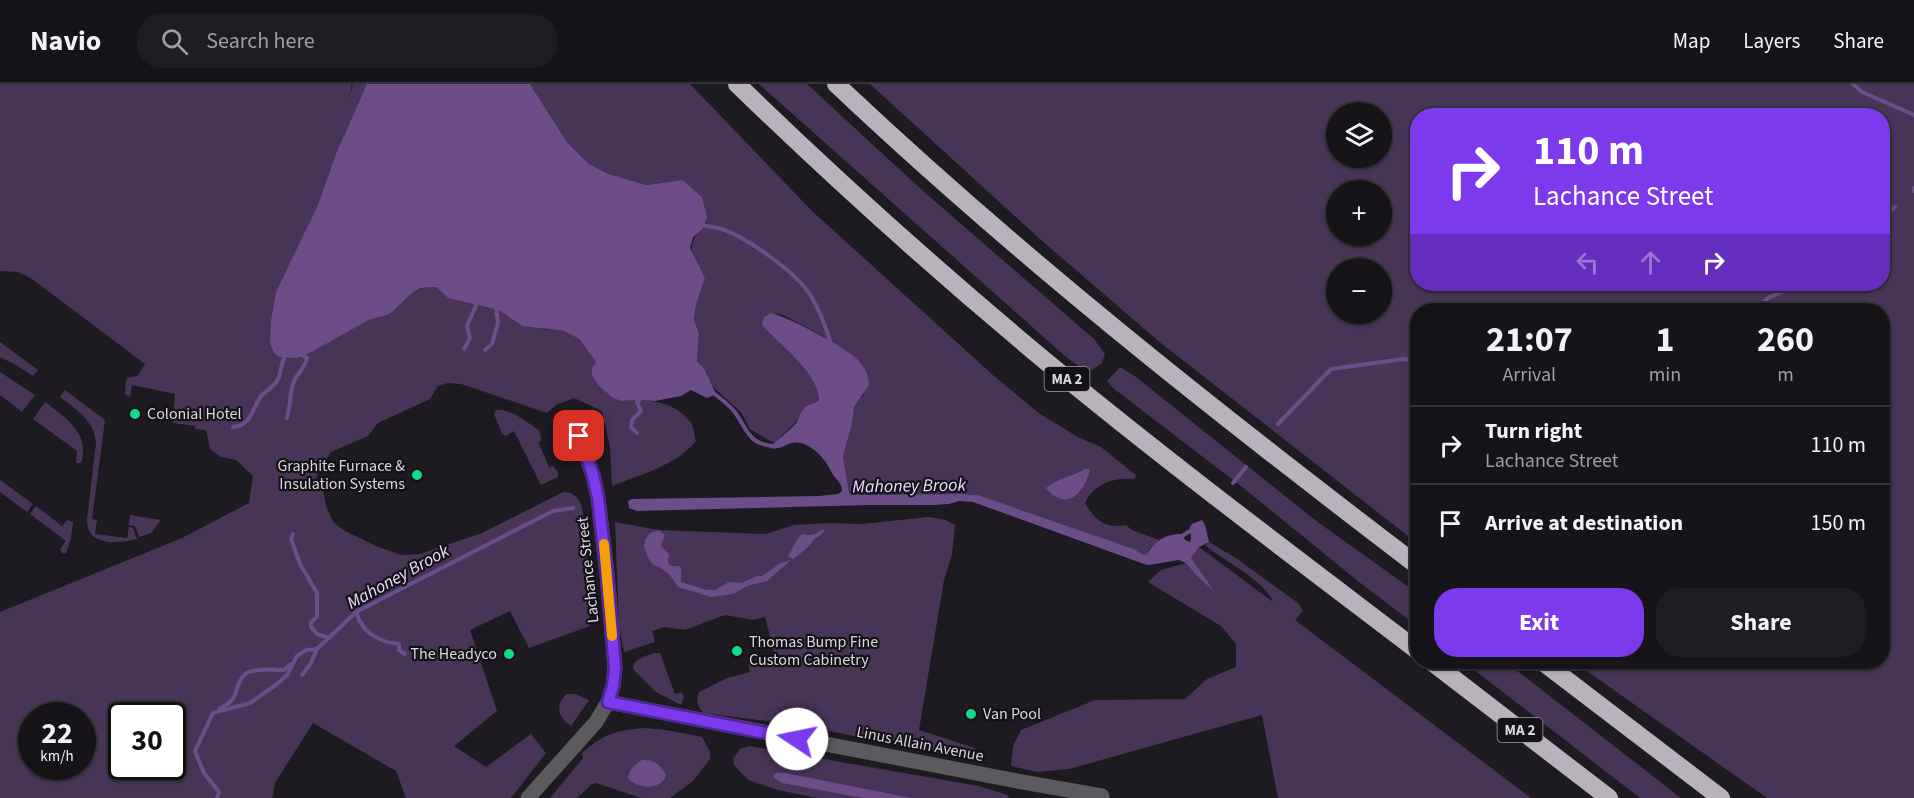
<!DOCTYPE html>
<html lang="en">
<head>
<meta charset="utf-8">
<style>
	body { margin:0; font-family:"Source Sans 3",sans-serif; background:#1f1d22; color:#f1f3f6; height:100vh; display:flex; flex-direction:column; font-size:22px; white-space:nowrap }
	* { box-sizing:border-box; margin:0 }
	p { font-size:20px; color:#9e9ea2 }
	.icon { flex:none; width:33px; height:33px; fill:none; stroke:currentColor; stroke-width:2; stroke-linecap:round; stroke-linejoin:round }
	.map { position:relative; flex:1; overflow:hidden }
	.details { position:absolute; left:1410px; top:219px; width:480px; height:366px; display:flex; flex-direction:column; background:#161419; border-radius:24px; box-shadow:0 2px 4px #0004,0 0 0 2px #353338 }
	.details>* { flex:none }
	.banner { position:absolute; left:1410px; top:24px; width:480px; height:183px; border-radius:24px; box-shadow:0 2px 4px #0004,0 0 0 2px #353338; background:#7c3aed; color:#fff; overflow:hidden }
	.fabs { position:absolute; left:1326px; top:18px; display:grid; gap:12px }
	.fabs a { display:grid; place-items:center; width:66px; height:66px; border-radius:50%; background:#161419; box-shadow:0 2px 4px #0004,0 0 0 2px #353338; font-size:30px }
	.speed { position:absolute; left:18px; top:618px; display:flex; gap:12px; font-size:30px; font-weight:700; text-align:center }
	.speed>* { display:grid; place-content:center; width:78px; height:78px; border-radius:50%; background:#161419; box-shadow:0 2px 4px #0004,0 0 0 2px #353338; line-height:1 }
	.speed small { font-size:15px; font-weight:400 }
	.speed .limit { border:3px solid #111; border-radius:9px; background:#fff; color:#111 }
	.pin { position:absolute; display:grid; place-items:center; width:51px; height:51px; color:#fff; margin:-26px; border-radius:12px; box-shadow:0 3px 9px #0006 }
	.me { position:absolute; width:66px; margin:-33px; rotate:281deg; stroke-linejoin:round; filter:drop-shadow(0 0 4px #0008) }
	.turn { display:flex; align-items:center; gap:21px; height:126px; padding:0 24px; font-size:27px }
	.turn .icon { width:78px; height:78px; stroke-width:2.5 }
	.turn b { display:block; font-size:42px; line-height:51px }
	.lanes { display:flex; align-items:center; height:57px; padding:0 24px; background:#0003; justify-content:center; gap:30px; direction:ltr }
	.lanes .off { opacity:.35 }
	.eta { display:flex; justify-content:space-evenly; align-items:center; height:102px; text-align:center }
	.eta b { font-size:36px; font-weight:700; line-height:42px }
	.action { display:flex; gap:12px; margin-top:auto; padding:12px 24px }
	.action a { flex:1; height:69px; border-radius:24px; background:#7c3aed; color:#fff; font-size:24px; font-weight:700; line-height:69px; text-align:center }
	.action a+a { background:#1f1d22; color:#f1f3f6 }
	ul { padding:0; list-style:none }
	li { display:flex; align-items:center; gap:18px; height:78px; padding:0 24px; border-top:2px solid #353338 }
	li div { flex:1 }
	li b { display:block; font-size:22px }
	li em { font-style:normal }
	header { display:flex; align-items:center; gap:36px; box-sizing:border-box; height:84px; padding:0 30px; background:#161419; border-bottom:2px solid #353338 }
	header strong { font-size:28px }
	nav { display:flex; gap:33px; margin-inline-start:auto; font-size:21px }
	.search { width:420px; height:54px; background:#1f1d22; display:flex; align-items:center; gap:15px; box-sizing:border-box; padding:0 21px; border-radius:24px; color:#9e9ea2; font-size:22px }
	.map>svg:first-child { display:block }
</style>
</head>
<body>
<header>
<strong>Navio</strong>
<div class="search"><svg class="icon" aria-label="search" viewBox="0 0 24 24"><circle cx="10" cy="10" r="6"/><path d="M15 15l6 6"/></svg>Search here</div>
<nav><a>Map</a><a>Layers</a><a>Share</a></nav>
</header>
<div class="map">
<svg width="1914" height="714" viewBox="0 0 1914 714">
	<rect width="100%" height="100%" fill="#1d1a21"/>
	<g fill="#473457" fill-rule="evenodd">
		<path d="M0,0H352L348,16L353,0H388L329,257L369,236L390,230L412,209L422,204L436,203L448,214L498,226L508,233L543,245L564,247L579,255L596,278L621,317C645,315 675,316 691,339C694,343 694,351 696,357C676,382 641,390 612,402L610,363L602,327L574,314L556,321L547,329L461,300L448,299L438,302L430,315L378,339L368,352L331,368L318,387L316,398L323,406L326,422L334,439L345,447L376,462L401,471L420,470L482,449L563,408C569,408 575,410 579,416C587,427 589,522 590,542L529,564L510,527L470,546L497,627L454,662L486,683L531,650L546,669L511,714H406L396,687L313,639L275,699L272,714H0V528L182,454L249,419L253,392L236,376L221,373L210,365L206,346L195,345V342L173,339L175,310L132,301L130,313L125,310L126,297L128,294L137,292L145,280L32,195L18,188L0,187ZM32,632H82V682H32ZM122,632H172V682H122Z"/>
		<path d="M530,0H690L812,127L994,292L1040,330L1078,353L1101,363L1137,392L1134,395C1113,393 1094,400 1085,419C1095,436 1105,445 1126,441L1132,446L1159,456L1150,464L1148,469L1144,471L1134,465L978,411L962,410L854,411L848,409L843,373L852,340L853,323L864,310L825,253L783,231L771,229L762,241C780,262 817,287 819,316L774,359L750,345L741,328L713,303L704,284L697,279L699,249L694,236L696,221L705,194C696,175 682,162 702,146V113L683,96L646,101L609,90L589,80L567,58Z"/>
		<path d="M759,0H807L923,107L1094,255L1105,270L1102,279L1092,286L1079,282L1066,273Z"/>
		<path d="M870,0H1914V714H1767L1574,578H1882V226H1418L1417,459L1162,260L1041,156ZM1336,28H1382V74H1336ZM1418,32H1882V200H1418ZM1336,106H1382V152H1336ZM1336,184H1382V230H1336Z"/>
		<path d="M0,258L38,286L33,292L16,281L0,273Z"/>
		<path d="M1120,283L1136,293L1315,436L1417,509V542L1359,498L1246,406L1113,304L1107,297Z"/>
		<path d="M0,288L35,311L22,328L0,311Z"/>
		<path d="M65,306L105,336L92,435L97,436L95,450L127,454L129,443L133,444L137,455C119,460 86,462 87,436L96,359C94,336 77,326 60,313Z"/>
		<path d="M45,318C65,333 91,350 81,379H76L77,367L33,335Z"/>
		<path d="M496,326C511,324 528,339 540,347L541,357L538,358L549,383L553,382L558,388V393L541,401L514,347L506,352L502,350L494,330Z"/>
		<path d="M0,396L33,420L27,428L0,408Z"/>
		<path d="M36,422L62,442L67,436L73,438L71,454L66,469H62L60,465L66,457L30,430Z"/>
		<path d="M130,431L161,436L151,449L139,453L135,442L129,441Z"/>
		<path d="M929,433L946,436L955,441L952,470L944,496L919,646L975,664L979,670L973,676L804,642L704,629C698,624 695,615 699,608L727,594L750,588L748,579L775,572L765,533L753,536L725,531L685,546L665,543L652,547L655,558L624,568L619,543L615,438L659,446L766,450L794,441L826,439L861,440Z"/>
		<path d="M1209,458L1236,474L1298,519L1303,527L1295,536L1531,714H1278L1262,631L1069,685L1037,688L1011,682L1013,662L1021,646L1095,616L1185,615L1207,595L1236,583V560L1221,542L1148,498L1161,486L1186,479L1196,491L1191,474L1199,463L1273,518C1265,496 1223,477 1205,461Z"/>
		<path d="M654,569H660L675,610L682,608L684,614L681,621L656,608L633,585C633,575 646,572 654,569Z"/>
		<path d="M1464,578H1506L1681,714H1640Z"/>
		<path d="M567,610H575L589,616L571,642C558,633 554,621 567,610Z"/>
		<path d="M644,644L666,646L702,653L710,668V675L693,697L670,714H641L596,699L592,700L577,714H550L583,674L582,669C605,649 615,647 644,644Z"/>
		<path d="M749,662L979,702L1007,711L1009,714H817L778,706L748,696L734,681L733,675L740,665Z"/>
	</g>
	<g fill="#6c4d87">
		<path d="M367,0H530L567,58L589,80L609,90L646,101L683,96L702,113L707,133L702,146L693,153L690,164L705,194L696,221L694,236L699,249L697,278L704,284L716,310L707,314L691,306L681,312L655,317L638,316L621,317L612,313L598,301L592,291V284L596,278L579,255L564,247L523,242L498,226L448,214L436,203L421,204L412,209L390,230L369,236L313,267L298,274L279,273L274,269L270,259L271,237L276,208L318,121L336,70Z"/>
		<path d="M771,229C789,233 847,264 858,276C865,284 869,291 869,301L854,323L852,340L843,373L849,409L854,411L962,410L978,411L1134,465L1144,471L1148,469C1154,456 1169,449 1182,450L1185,456L1190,458L1191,455L1190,443L1192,440L1202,436L1205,441L1209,458L1199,463L1191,474L1214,507L1196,491L1186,479L1179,476L1149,481L1144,480L973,418L959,417L949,420L933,421H869L637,427L629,424L628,417L632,415L819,412L838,410L842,407C842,397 834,395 831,387C825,374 808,355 791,359C783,362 778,366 769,364C777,355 789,348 797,338C800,333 801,325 807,322C812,319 815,320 819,316C817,287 780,262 762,241L764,233Z"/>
		<path d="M1085,385H1090C1085,409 1066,429 1046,404C1057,394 1072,393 1085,385Z"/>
		<path d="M659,446L665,451L661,462L669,470L668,479L672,482H679L681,486V498L707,506H715L729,498L742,499L757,492H762L779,480L791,476L767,497L747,502L733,510L711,513L678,503L669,490L659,483L653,481L648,474L644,462L645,456L650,449Z"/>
		<path d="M821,446H825C821,452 817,452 813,457C806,466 802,468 793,475L788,472L798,454L802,450C810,452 815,451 821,446Z"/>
		<path d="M642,676C654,675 661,681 666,691C662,707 636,705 628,694C630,685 634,681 642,676Z"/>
		<path d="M777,689H785L911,714H863L782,699L774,694V690Z"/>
	</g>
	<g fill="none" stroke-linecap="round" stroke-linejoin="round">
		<g stroke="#6c4d87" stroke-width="4">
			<path d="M1853,0L1862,8L1914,31"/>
			<path d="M1914,107V104"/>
			<path d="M1882,134L1895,123"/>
			<path d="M699,141C707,142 715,143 722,145C748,154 797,189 811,212C820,227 826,243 831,260"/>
			<path d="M1756,226L1768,214L1799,200"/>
			<path d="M464,265L470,254L467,242L477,219"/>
			<path d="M485,266L492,260L498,239L496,223"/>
			<path d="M712,308C720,314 728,320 734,327C747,344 748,361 774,362"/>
			<path d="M287,334C291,321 289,306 295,295C299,288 306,282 307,274L299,269"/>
			<path d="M1278,340L1331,285L1404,275L1418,277"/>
			<path d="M233,343C254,341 252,321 263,310C268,305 276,302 279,293C281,286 282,278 285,271"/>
			<path d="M637,349L631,343L632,336L641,327L637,318L642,313"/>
			<path d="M1233,399L1246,383"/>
			<path d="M293,450L291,455L300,480L317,509V533L311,538V543L317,550L329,554"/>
			<path d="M1179,454L1193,445"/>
			<path d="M356,528C361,543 369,551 384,557C389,559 394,559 399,560V566L405,570"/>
			<path d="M302,591L311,579L317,565"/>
			<path d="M219,625C225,622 231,619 234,613C238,604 239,592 249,588C261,584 272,586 284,586L291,580"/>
			<path d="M217,714L219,708L204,689L195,667L213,629L250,619L277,600L287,591L297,572L306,566L317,565L356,528L553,427L573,424"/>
		</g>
		<g stroke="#5c5a5e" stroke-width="15">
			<path d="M579,352L593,391L598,414L607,490L615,584L613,602L608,618"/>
			<path d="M528,714L596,638L608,618L1017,697L1102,712"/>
		</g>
		<g stroke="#b7b2bc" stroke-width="18">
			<path d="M737,0C839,99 945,194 1055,285C1173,382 1296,474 1418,567"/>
			<path d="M836,0C1019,173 1217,329 1418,482"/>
			<path d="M1432,578L1609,714"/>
			<path d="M1543,578L1721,714"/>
		</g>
	</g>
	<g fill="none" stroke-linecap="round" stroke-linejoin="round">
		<g stroke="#51269a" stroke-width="15">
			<path id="route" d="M579,352L593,391L598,414L607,490L615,584L613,602L608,618L797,655"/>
		</g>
		<use href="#route" stroke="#7c3aed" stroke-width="10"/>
		<path stroke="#f59e0b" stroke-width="10" d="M604,460L612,552"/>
	</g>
	<g fill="#13d989" stroke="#141118" stroke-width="2">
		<circle cx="135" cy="330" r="6"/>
		<circle cx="417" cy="391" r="6"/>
		<circle cx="737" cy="567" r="6"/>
		<circle cx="509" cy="570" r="6"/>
		<circle cx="971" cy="630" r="6"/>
	</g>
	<g text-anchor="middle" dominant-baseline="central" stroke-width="4.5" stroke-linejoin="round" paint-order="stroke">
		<g fill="#141118" stroke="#9f9ca2" stroke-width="1.5">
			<rect x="1044.5" y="283" width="45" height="24" rx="4.5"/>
			<rect x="1497.5" y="634" width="45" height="24" rx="4.5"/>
		</g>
		<g font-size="15" font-weight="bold" fill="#dad8dd">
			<text x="1067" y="295">MA 2</text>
			<text x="1520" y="646">MA 2</text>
		</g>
		<g font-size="16" fill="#dad8dd" stroke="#141118" text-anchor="start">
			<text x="147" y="330">Colonial Hotel</text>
			<text x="405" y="382" text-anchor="end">Graphite Furnace &amp;<tspan x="405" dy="18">Insulation Systems</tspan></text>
			<text x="749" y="558">Thomas Bump Fine<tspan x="749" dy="18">Custom Cabinetry</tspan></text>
			<text x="497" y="570" text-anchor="end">The Headyco</text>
			<text x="983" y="630">Van Pool</text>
		</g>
		<g font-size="16" fill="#dad8dd" stroke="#141118">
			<text transform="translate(588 486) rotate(-96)">Lachance Street</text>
			<text transform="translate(920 660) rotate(11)">Linus Allain Avenue</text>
		</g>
		<g font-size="18" font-style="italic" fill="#ebdafd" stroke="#141118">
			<text transform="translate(909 402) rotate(-1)">Mahoney Brook</text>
			<text transform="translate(398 493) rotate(-29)">Mahoney Brook</text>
		</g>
	</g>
</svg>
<div class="fabs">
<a><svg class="icon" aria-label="layers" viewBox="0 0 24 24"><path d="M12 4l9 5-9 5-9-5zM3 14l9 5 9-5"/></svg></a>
<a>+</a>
<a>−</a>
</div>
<div class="speed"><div>22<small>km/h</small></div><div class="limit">30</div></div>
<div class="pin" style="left:579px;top:352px;background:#d93025"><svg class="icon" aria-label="arrive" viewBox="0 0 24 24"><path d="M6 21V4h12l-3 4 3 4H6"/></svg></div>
<svg class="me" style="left:797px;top:655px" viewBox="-20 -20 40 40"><circle r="19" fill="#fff"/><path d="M0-13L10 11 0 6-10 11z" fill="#7c3aed"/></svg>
<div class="banner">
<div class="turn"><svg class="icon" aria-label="right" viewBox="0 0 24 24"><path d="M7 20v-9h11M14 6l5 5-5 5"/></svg><div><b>110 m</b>Lachance Street</div></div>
<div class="lanes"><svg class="icon off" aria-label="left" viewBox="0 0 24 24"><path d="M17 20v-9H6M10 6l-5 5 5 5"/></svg><svg class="icon off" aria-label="ahead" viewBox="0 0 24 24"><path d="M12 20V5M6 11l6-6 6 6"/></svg><svg class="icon" aria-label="right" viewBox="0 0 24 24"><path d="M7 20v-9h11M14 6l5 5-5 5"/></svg></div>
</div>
<section class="details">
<div class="eta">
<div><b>21:07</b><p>Arrival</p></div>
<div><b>1</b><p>min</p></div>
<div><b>260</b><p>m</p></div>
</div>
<ul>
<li><svg class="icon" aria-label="right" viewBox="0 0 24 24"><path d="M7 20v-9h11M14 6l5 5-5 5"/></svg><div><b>Turn right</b><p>Lachance Street</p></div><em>110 m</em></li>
<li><svg class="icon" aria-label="arrive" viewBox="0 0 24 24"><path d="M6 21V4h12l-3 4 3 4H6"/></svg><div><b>Arrive at destination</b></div><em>150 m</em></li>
</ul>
<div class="action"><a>Exit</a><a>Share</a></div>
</section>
</div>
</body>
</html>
